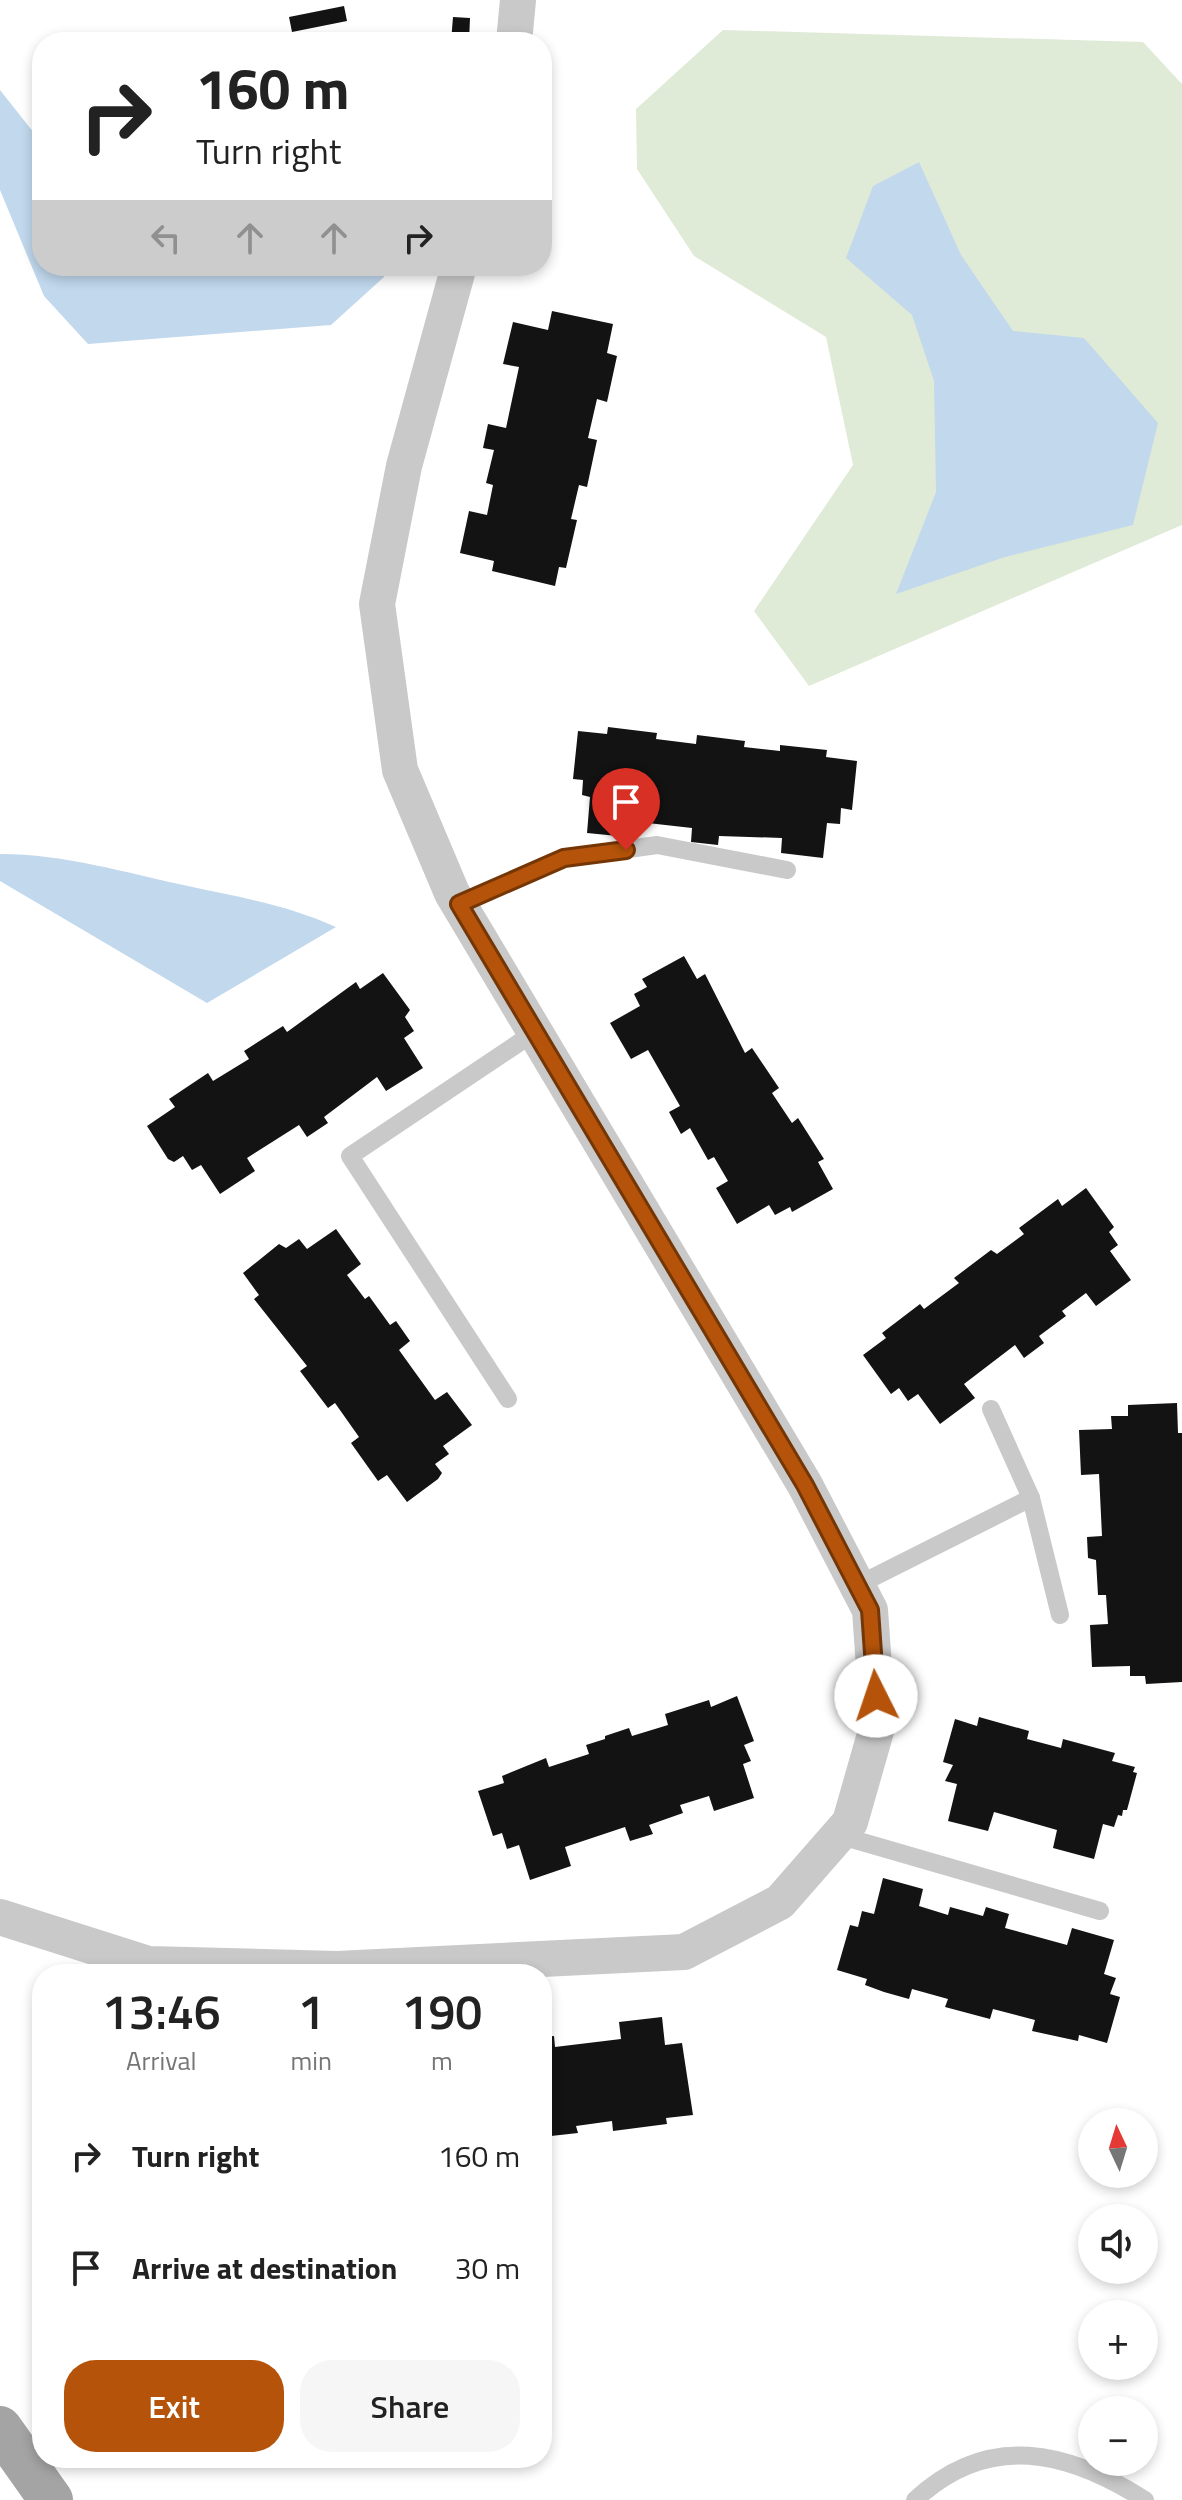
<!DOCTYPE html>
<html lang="en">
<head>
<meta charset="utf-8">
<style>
	body { margin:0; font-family:"Titillium Web",sans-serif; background:#f6f6f6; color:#222; height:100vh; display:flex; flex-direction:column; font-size:30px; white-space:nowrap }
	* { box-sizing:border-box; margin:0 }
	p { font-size:26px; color:#767676 }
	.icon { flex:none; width:44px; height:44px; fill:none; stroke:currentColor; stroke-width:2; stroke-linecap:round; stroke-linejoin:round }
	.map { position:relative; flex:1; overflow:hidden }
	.drawer { position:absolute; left:32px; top:1964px; width:520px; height:504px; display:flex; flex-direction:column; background:#fff; border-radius:32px; box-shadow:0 4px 12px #0003 }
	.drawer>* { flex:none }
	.banner { position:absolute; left:32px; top:32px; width:520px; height:244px; border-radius:32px; box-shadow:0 4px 12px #0003; background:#fff; color:#222; overflow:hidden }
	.needle { width:52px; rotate:356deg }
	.buttons { position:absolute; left:1078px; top:2108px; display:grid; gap:16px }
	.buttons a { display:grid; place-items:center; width:80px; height:80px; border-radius:50%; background:#fff; box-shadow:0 4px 12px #0003; font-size:40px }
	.pin { position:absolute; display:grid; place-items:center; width:68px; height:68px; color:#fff; margin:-82px -34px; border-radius:50% 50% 50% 0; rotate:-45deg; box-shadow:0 0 8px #0007 }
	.pin .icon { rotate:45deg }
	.me { position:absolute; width:88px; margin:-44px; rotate:356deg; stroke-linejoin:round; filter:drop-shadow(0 0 6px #0008) }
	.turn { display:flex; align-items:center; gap:28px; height:168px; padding:0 32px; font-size:36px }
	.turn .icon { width:104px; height:104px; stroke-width:2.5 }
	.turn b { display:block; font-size:56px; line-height:68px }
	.lanes { display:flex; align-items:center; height:76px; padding:0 32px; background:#0003; justify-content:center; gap:40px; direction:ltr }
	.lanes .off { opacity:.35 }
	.eta { display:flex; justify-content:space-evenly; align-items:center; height:136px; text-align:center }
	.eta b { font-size:48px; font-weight:600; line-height:56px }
	.button { display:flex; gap:16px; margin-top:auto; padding:16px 32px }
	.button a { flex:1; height:92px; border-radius:32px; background:#b45309; color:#fff; font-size:32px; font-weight:600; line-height:92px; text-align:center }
	.button a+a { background:#f6f6f6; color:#222 }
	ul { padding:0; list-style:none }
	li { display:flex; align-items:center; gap:24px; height:112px; padding:0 32px }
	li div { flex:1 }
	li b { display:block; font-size:30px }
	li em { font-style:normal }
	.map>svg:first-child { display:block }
</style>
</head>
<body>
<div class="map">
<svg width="1182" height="2500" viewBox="0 0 1182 2500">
	<rect width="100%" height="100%" fill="#fff"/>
	<path fill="#e0ebd7" d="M723,30L1143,42L1182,84V525L809,686L754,611L853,465L826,337L694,256L637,169L636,109Z"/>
	<g fill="#c1d8ed">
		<path d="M0,90L42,143V266H384V277L331,325L88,344L44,296L0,190Z"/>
		<path d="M919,162L961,255L1013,331L1084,338L1158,423L1133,525L1005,557L896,594L936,492L934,381L912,315L846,258L873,186Z"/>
		<path d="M0,854C65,854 126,873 188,886C239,897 288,905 336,927L207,1003L0,881Z"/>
	</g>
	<g fill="#131313">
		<path d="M344,6L347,21L292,32L289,17Z"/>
		<path d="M453,17L470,18L469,42H451Z"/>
		<path d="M552,311L613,324L607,353L617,356L607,402L597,399L588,438L597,440L587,487L579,485L571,519L577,520L566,568L559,567L555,586L492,571L494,561L460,553L469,511L487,515L493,485L486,483L494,450L483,448L488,424L506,428L519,367L503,364L513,322L548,330Z"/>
		<path d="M608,727L657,733L656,739L696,744L697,735L745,741L744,747L780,751V745L827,750L826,757L857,761L852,810L841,808L840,824L827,823L823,858L781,853L782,838L719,836L718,845L691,842L692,828L630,821L628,837L587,833L590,797L582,795L583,780L573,779L578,731L607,734Z"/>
		<path d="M684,956L697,979L705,974L745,1053L752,1048L779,1088L772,1093L792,1123L798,1118L824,1159L818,1162L833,1189L792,1212L790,1207L775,1215L769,1205L737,1224L716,1188L728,1181L714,1157L708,1160L690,1128L681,1134L669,1112L680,1106L648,1050L631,1059L610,1023L640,1006L634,994L647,987L642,979Z"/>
		<path d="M383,973L410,1010L405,1017L414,1031L404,1038L423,1068L386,1091L377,1077L324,1117L328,1123L307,1137L299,1125L247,1158L255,1171L220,1194L201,1165L192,1170L183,1156L174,1162L168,1159L147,1126L175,1107L169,1099L208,1073L213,1081L249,1059L244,1051L283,1026L287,1032L356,982L360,989Z"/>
		<path d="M1086,1188L1114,1227L1109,1232L1118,1245L1110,1251L1131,1280L1096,1306L1086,1293L1062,1311L1066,1316L1039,1336L1044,1343L1024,1358L1015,1345L964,1384L975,1398L940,1424L918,1394L908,1401L899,1388L891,1394L863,1355L886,1338L882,1333L920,1304L924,1309L959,1283L954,1278L991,1250L997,1254L1024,1234L1019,1228L1058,1199L1062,1206Z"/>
		<path d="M336,1229L361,1264L347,1275L365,1299L369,1296L390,1325L396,1321L410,1341L399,1350L435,1400L447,1392L472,1425L443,1446L449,1454L435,1464L442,1473L438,1479L407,1502L387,1475L378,1481L351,1443L359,1437L335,1403L328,1408L300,1371L307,1366L254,1299L259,1295L243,1273L279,1244L286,1248L299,1239L307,1249Z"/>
		<path d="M1177,1403L1178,1433H1182V1682L1146,1684L1145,1676H1130V1666L1092,1667L1090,1625L1108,1624L1106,1595H1098L1096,1560L1088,1558L1087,1537L1102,1536L1099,1474L1081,1475L1079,1430L1112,1429L1111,1416H1128V1405Z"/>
		<path d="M737,1696L754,1741L744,1745L751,1761L743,1764L754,1798L714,1811L709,1796L680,1805L683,1813L649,1825L653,1834L630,1841L625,1827L565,1847L571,1866L530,1880L519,1845L507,1849L502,1833L493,1836L478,1791L504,1783L502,1776L546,1758L549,1767L589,1754L586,1745L605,1739V1736L629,1728L632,1736L668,1725L665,1714L709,1700L711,1707Z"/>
		<path d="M979,1717L1029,1731L1027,1739L1061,1748L1063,1739L1115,1753L1112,1761L1135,1767L1133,1772L1137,1773L1127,1810H1123L1122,1816L1118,1815L1114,1827L1103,1824L1094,1859L1053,1848L1057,1830L994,1812L988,1831L948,1821L957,1784L945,1781L953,1765L943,1762L955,1719L977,1726Z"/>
		<path d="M883,1878L923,1889L919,1906L948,1915L950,1907L983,1916L986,1907L1009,1914L1005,1928L1067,1945L1072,1928L1114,1940L1104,1974L1116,1978L1110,1994L1120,1997L1107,2043L1079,2035L1078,2041L1032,2031L1035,2020L993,2009L990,2019L945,2007L948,1999L912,1989L909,1999L884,1992L865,1985L867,1979L837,1970L850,1925L858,1927L862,1911L874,1914Z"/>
		<path d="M662,2017L665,2045L682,2043L693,2115L666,2118L667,2124L613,2131L612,2121L576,2126L578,2133L542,2137V2037L554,2036L555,2047L621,2039L619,2022Z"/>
	</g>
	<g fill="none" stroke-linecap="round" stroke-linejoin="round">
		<g stroke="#c9c9c9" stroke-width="18">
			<path d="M459,904L564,858L657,845L787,870"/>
			<path d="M508,1399L350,1156L535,1032"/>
			<path d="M1031,1498L1060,1615"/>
			<path d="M858,1585L1031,1498L991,1409"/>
			<path d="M838,1835L1100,1911"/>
			<path d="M915,2500C989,2431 1068,2451 1145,2500"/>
		</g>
		<g stroke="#c9c9c9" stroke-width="36">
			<path d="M514,42L518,0"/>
			<path d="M0,1917L148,1964L337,1969L684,1952L780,1902L850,1822L878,1724L870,1610L805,1485L452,893L400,770L377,604L404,466L459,266"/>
		</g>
		<path stroke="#a4a4a4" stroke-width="44" d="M0,2428L51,2500"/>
	</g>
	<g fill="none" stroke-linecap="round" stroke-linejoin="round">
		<g stroke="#753606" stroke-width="20">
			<path id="route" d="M626,850L564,858L459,904L805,1485L870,1610L876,1696"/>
		</g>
		<use href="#route" stroke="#b45309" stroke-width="14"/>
	</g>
</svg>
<div class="buttons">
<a><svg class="needle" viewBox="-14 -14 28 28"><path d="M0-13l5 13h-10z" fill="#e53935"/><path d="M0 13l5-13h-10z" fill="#767676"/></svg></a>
<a><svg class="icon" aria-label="sound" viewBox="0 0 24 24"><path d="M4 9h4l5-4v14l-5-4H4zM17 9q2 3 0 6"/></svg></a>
<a>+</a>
<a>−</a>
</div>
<div class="pin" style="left:626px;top:850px;background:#d93025"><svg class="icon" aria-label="arrive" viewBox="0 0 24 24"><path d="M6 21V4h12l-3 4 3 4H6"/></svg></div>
<svg class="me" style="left:876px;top:1696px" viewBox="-20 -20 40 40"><circle r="19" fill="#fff"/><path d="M0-13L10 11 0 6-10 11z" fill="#b45309"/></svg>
<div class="banner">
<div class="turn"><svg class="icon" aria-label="right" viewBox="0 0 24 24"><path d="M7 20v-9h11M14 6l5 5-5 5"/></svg><div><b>160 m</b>Turn right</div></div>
<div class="lanes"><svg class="icon off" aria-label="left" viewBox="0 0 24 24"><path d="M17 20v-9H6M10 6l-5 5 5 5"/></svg><svg class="icon off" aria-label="ahead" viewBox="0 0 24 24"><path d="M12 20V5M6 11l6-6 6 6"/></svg><svg class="icon off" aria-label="ahead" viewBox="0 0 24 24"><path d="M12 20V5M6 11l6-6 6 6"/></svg><svg class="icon" aria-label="right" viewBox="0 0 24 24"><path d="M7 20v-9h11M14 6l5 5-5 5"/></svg></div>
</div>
<section class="drawer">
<div class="eta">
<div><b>13:46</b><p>Arrival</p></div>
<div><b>1</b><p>min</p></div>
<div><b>190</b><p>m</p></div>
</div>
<ul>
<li><svg class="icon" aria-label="right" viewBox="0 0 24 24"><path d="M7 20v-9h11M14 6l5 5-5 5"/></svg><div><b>Turn right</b></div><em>160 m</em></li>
<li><svg class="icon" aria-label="arrive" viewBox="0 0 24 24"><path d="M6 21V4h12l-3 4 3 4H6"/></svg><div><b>Arrive at destination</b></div><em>30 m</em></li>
</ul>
<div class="button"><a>Exit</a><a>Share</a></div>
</section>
</div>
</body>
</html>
